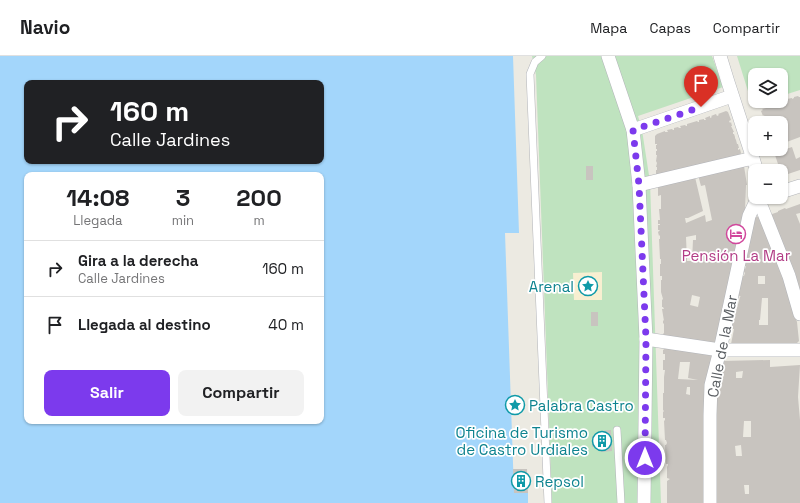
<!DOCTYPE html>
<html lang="es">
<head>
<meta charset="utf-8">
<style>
	body { margin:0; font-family:"Space Grotesk",sans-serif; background:#f2f2f2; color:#202124; height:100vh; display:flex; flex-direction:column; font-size:15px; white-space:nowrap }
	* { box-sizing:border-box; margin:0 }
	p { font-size:13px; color:#757577 }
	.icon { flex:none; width:22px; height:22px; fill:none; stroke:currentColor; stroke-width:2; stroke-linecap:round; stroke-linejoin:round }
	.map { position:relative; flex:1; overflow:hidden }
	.sheet { position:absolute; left:24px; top:116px; width:300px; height:252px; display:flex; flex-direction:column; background:#fff; border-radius:8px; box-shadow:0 1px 3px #0004 }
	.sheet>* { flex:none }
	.guide { position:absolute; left:24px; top:24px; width:300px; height:84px; border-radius:8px; box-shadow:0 1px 3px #0004; background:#202124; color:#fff; overflow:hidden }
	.fabs { position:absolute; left:748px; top:12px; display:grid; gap:8px }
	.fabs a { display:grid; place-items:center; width:40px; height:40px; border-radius:8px; background:#fff; box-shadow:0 1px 3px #0004; font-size:20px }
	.pin { position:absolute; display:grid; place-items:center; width:34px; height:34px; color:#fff; margin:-41px -17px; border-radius:50% 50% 50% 0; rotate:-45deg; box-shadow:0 0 4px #0007 }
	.pin .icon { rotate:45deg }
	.me { position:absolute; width:44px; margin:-22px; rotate:0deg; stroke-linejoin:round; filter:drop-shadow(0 0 3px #0008) }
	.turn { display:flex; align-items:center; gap:14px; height:84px; padding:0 20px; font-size:18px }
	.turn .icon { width:52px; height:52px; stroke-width:2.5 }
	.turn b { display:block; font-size:28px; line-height:34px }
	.eta { display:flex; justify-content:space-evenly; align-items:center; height:68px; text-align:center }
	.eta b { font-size:24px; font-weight:700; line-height:28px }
	.cta { display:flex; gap:8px; margin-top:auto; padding:8px 20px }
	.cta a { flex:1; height:46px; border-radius:8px; background:#7c3aed; color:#fff; font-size:16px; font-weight:700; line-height:46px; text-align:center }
	.cta a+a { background:#f2f2f2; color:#202124 }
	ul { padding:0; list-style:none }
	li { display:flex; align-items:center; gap:12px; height:56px; padding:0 20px; border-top:1px solid #e0e0e0 }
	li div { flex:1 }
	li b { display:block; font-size:15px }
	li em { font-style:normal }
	header { display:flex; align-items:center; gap:24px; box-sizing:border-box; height:56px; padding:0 20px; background:#fff; border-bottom:1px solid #e0e0e0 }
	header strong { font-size:19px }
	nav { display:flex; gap:22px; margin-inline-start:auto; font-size:14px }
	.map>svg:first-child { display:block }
</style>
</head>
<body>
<header>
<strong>Navio</strong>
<nav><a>Mapa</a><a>Capas</a><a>Compartir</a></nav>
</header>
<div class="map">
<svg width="800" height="447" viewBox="0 0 800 447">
	<rect width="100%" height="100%" fill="#eceae2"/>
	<g fill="#bfe3bf">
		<path d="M532,0H712L723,31L638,60L642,74L650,126L661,447H552L536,19Z"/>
		<path d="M737,0H800V34L781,40V19H755V45H763L752,48Z"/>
	</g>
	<path fill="#f8efd1" d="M602,216V244H574L573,217Z"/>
	<path fill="#a3d6fb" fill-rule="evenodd" d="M0,0H513L519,177H505L514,436L528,437V447H0ZM27,27H321V105H27ZM27,119H321V365H27Z"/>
	<g fill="#c8c4bf" fill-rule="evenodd">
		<path d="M798,40L799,41H800V81L784,87L786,93L792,91L796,103L800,101V114L788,118L780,114L773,93H781V67H764L763,64L765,63L764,59L763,60L761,55L763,54L762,53L766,52L765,50L770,49V50H772V48L776,47L777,48H779V46L783,44L784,46L788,45L787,43L792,42V43L794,42V41Z"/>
		<path d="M726,55L728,56L731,64L729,65L730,67L731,66L732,70H731L734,76H733V78H734L735,81V82L736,84L737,88H738L739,92H738V94L740,93L741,97L739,101L658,118H656V114H657V111H656L657,107L656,105L657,99H656V95H657V93H656V89H657V88H655V80L657,78L665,75V76H668L667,74L672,73L673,74H674V72L678,71L679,72H681L680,70L685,69L686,70H687V68L697,65L698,66H699V64L704,63V64H706L705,62L710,60V62L712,61L711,60L716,58L717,60L719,59L718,58Z"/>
		<rect x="586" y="110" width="7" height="14"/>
		<path d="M744,110L747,129H746L745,154L716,287L666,282L663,278L664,277V268L663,267V264L664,265L662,253H664L663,251H662V244L663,243L661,236V224H662V220H660V208H661V203H660L659,183H660V179L659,180L658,176L660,174H658V169H660V168H658V164H660L659,153H661V139L658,140V130L695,121L703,155L688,162H685L686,167L705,159L706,166L712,164L705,129L701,130L698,119ZM696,179V184H693L692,205H687L686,181ZM692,239L700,241L698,251L690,249Z"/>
		<path d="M800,148V157L796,158L800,168V243L769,159L778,156V155L785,152L786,153Z"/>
		<path d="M759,160L773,190L797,266L799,285L795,289L731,288L734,273H732V271H731L733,263H734L740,241H741L738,239L742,220H744L745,217L743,215L744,213H745L746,210H745L751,163ZM758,220H765V228H758ZM762,242H768V269H759V264H760Z"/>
		<rect x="591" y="256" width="7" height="14"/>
		<path d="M667,291L713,298L706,447H667V425L670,423L667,422V411L668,409V408H666L665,389H666L667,387L666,384H665L664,365L665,364V362H663V356L664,355V354L663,355V337H664V321L665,314H663V304H665V298H663V294ZM680,306H690L688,322L698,324L678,323ZM687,331H690V339L686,338Z"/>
		<path d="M770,304V311L800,309L798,341L800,364V447H715L714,352L721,305ZM743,315L742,322H736V316ZM744,365H751V381H743ZM741,389L742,400H736L735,390ZM744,429H749V438H745Z"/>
		<path d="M611,374L612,395L601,396V390L592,391V380H601V375Z"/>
		<path d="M513,413H527L528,437H514Z"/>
	</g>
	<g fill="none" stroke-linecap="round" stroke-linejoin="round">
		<g stroke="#b2b4b9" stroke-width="8">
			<g id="lane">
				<path d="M542,0L535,6L530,18L548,447"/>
				<path d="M617,374L621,447"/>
			</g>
		</g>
		<g stroke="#b2b4b9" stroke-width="14">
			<g id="street">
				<path d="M608,0L633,74L639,129L646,283L644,447"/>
				<path d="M720,0L728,26L757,115"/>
				<path d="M633,74L732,40"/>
				<path d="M639,129L753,102"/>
				<path d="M781,136L800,130"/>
				<path d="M758,142L789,220L800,258"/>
				<path d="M646,283L720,294H800"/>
				<path d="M710,447V359L711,329L720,294L749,160L758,141"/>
			</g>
		</g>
		<use href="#lane" stroke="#fff" stroke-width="7"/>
		<use href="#street" stroke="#fff" stroke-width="13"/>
	</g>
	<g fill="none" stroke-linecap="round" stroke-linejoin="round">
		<path stroke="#7c3aed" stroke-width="7" stroke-dasharray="0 12.6" d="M645,402L646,283L639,129L633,74L701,51"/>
	</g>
	<defs>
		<g id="hotel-ring" transform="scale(1)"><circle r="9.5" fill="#fff" stroke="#d1479c" stroke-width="1.5"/><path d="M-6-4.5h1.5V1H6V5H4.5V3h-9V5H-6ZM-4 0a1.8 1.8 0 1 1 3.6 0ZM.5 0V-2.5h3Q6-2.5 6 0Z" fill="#d1479c"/></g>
		<g id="sight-ring" transform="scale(1)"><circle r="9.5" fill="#fff" stroke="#0f9aa8" stroke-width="1.5"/><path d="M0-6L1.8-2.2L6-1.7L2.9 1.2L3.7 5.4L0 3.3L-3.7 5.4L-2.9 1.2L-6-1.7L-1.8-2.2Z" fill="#0f9aa8"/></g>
		<g id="building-ring" transform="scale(1)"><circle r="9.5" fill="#fff" stroke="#0f9aa8" stroke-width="1.5"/><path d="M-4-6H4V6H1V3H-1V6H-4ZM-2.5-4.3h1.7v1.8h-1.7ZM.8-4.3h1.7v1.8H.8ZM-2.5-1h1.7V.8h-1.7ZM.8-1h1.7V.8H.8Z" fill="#0f9aa8"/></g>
	</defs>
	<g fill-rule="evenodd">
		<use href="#hotel-ring" x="736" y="178"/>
		<use href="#sight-ring" x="588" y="230"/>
		<use href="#sight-ring" x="515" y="349"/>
		<use href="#building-ring" x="602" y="385"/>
		<use href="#building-ring" x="521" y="425"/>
	</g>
	<g text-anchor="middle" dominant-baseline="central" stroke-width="3.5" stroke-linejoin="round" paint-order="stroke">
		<g font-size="15" fill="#b23c85" stroke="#fff">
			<text x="736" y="199">Pensión La Mar</text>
		</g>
		<g font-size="15" fill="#0d838f" stroke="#fff" text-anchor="end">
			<text x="574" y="230">Arenal</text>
			<text x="529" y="349" text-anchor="start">Palabra Castro</text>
			<text x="588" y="376">Oficina de Turismo<tspan x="588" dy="17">de Castro Urdiales</tspan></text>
			<text x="535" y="425" text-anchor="start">Repsol</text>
		</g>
		<g font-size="15" fill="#5a5e62" stroke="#fff">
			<text transform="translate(722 290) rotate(-79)">Calle de la Mar</text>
		</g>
	</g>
</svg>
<div class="fabs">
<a><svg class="icon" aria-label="layers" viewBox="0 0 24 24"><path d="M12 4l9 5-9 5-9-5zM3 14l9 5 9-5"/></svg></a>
<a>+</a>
<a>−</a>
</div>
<div class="pin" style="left:701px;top:51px;background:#d93025"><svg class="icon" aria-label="arrive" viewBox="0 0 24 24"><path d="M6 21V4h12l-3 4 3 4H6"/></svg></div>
<svg class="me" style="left:645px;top:402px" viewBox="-20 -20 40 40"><circle r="17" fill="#7c3aed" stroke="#fff" stroke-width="3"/><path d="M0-11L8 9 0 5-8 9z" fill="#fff"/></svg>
<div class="guide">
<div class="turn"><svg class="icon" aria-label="right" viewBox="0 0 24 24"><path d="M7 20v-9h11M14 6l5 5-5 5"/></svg><div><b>160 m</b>Calle Jardines</div></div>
</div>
<section class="sheet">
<div class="eta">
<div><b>14:08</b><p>Llegada</p></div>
<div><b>3</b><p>min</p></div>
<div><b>200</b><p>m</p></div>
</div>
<ul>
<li><svg class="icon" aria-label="right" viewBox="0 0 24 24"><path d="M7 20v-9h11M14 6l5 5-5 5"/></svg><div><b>Gira a la derecha</b><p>Calle Jardines</p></div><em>160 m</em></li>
<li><svg class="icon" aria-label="arrive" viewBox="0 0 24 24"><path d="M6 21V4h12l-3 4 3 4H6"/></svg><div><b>Llegada al destino</b></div><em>40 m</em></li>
</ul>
<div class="cta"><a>Salir</a><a>Compartir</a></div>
</section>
</div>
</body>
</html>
